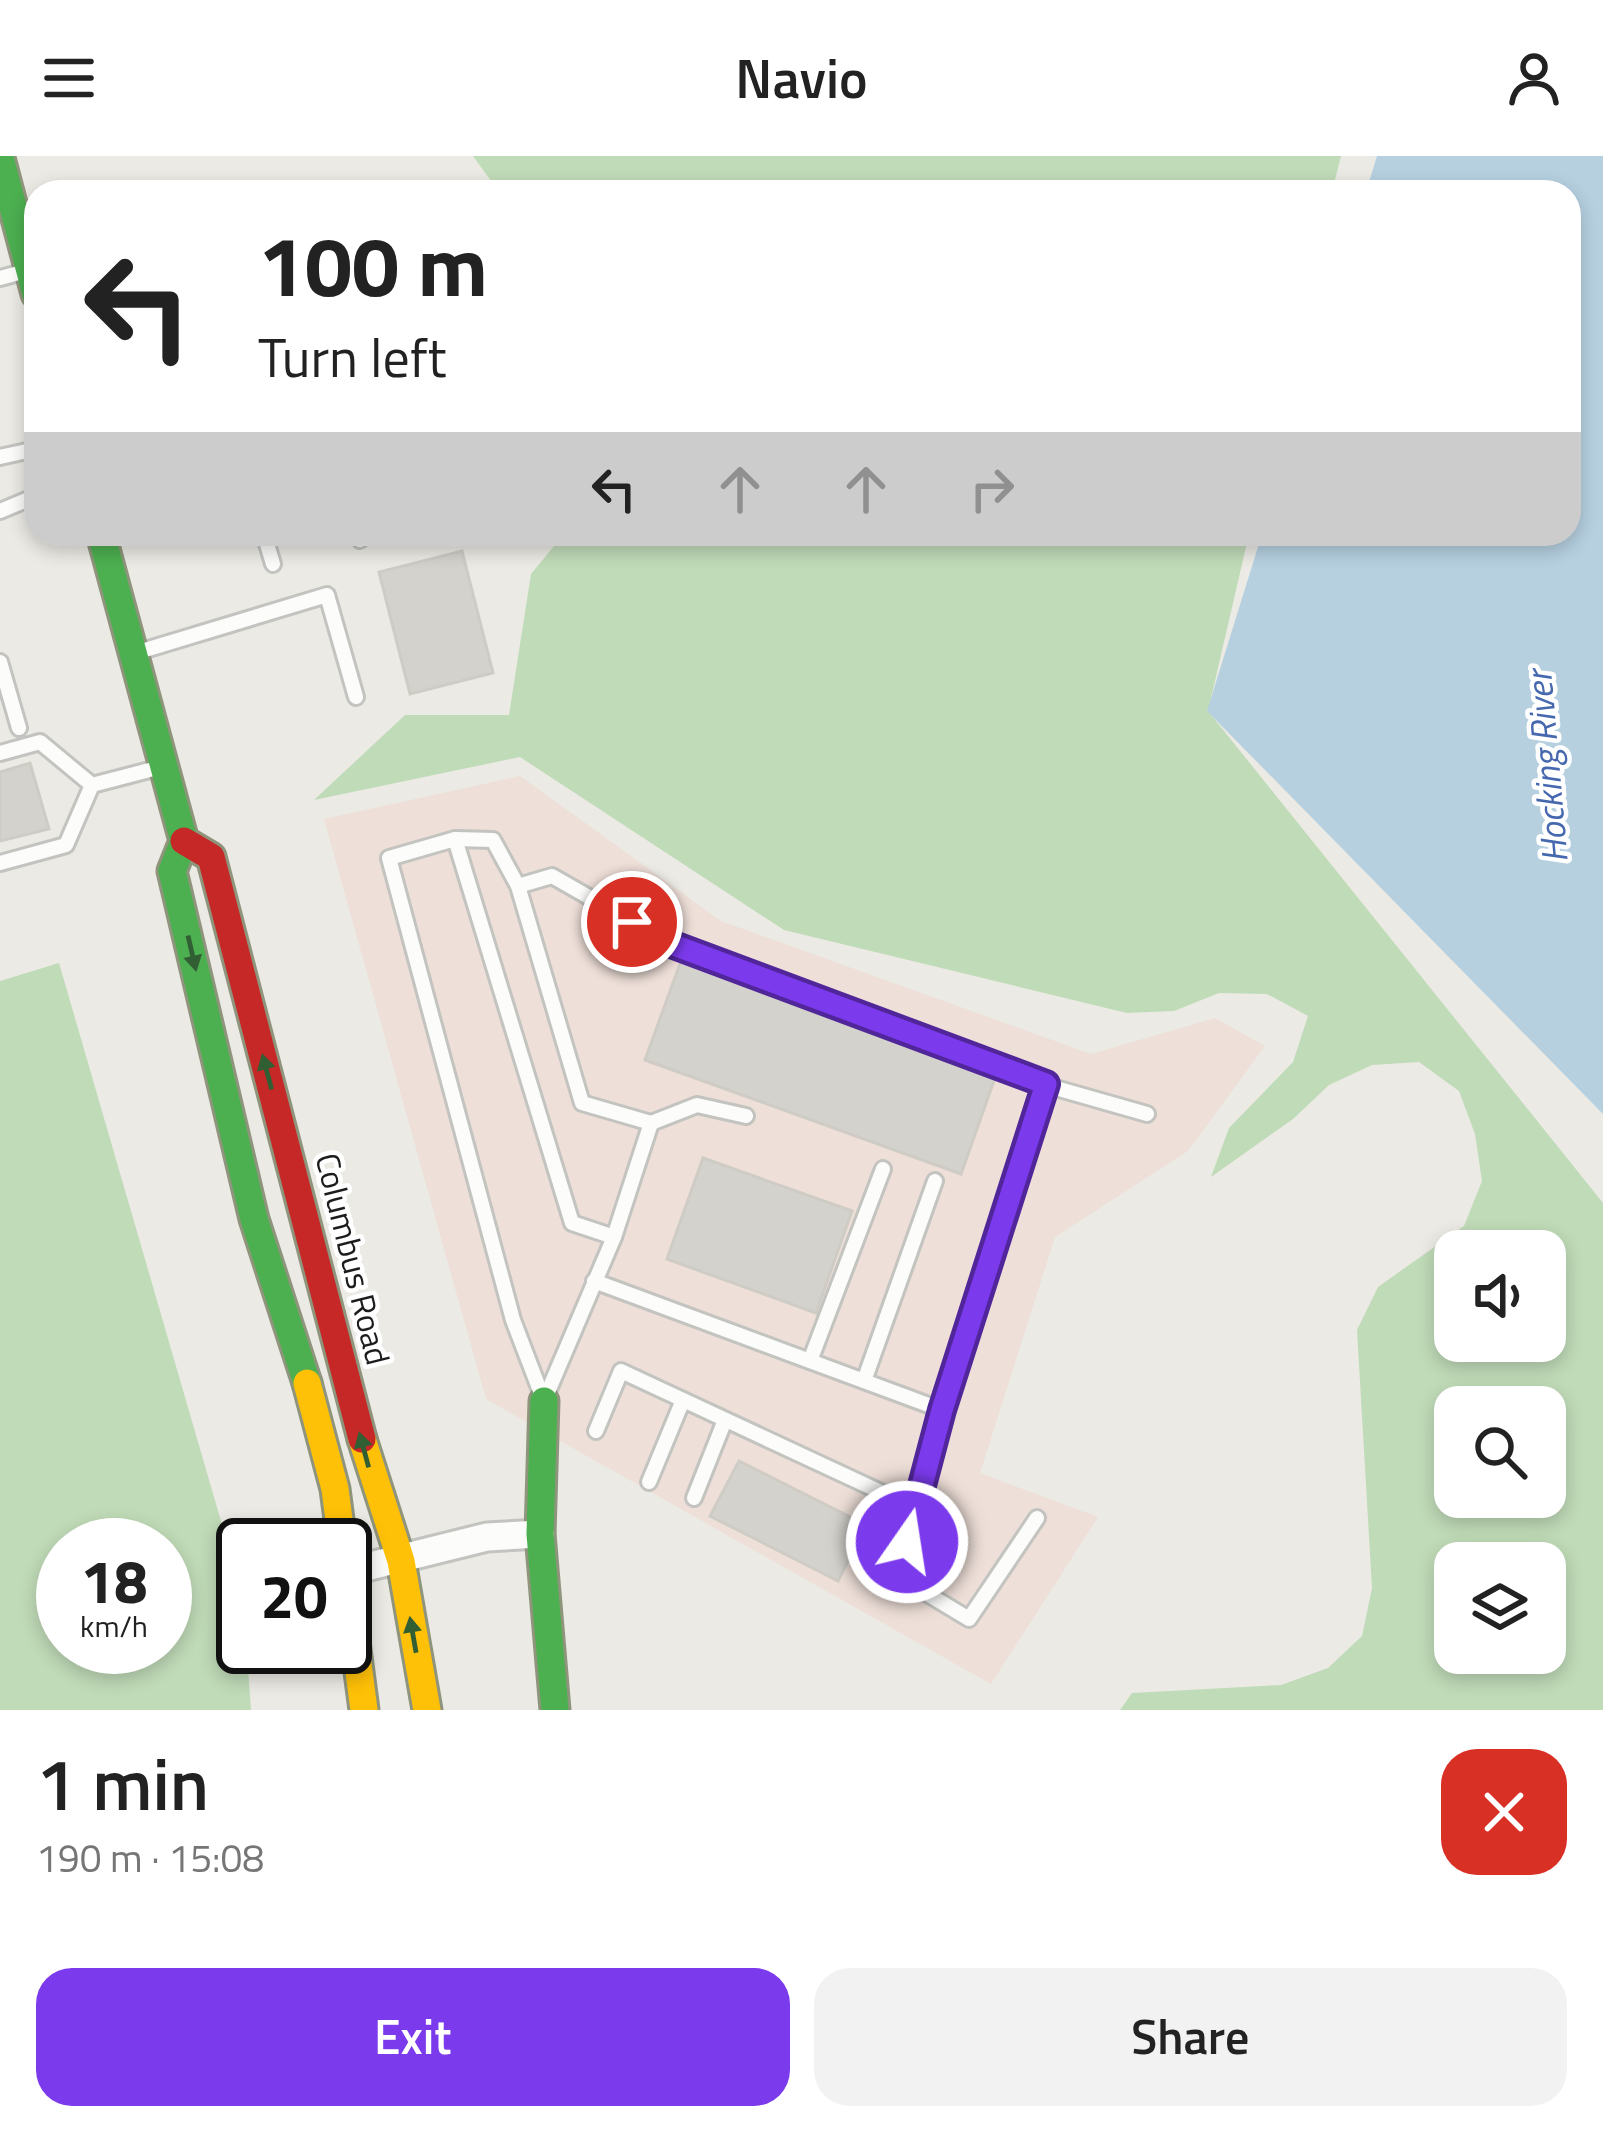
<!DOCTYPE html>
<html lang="en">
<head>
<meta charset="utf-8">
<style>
	body { margin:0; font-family:"Titillium Web",sans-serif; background:#f2f2f2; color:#222; height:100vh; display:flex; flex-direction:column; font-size:45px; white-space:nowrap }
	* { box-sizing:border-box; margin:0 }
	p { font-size:39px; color:#767676 }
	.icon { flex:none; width:66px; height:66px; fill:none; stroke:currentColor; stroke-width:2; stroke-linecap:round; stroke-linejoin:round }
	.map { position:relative; height:1554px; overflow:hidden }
	.side { display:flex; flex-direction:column; background:#fff; flex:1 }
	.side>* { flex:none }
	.guide { position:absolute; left:24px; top:24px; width:1557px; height:366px; border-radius:36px; box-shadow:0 6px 18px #0003; background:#fff; color:#222; overflow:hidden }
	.fabs { position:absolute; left:1434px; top:1074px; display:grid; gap:24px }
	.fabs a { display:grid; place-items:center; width:132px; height:132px; border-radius:24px; background:#fff; box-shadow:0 6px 18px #0003; font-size:60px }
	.speed { position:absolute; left:36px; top:1362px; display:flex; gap:24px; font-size:60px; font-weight:700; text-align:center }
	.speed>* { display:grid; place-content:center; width:156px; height:156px; border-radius:50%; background:#fff; box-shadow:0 6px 18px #0003; line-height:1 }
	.speed small { font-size:30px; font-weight:400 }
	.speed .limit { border:6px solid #111; border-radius:18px; background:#fff; color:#111 }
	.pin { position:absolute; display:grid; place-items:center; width:102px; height:102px; color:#fff; margin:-51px; border:6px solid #fff; border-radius:50%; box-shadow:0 3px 12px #0007 }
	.me { position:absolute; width:132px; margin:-66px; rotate:13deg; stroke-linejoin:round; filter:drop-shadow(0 0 9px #0008) }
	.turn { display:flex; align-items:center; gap:42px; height:252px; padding:0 36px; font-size:54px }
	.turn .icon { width:156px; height:156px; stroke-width:2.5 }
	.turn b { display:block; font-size:84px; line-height:102px }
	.lanes { display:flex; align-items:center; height:114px; padding:0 36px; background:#0003; justify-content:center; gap:60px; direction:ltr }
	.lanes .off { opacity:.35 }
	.round { display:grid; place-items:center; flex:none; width:126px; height:126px; border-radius:36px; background:#f2f2f2 }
	.head { display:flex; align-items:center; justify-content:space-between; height:204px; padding:0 36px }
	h1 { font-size:72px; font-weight:600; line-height:90px }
	.action { display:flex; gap:24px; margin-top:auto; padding:24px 36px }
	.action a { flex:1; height:138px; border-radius:36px; background:#7c3aed; color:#fff; font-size:48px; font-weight:600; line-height:138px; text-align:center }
	.action a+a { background:#f2f2f2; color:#222 }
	header { display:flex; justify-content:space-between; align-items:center; height:156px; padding:0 36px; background:#fff; font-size:54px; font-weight:600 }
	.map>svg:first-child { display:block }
</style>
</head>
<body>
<header><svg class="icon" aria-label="menu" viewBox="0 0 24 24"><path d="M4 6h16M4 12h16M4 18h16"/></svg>Navio<svg class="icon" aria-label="person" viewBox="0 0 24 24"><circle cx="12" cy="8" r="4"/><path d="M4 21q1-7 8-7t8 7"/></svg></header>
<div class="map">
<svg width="1603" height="1554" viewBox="0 0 1603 1554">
	<rect width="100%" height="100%" fill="#ebeae4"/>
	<path fill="#eedfd8" d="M520,620L721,765L1091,898L1215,862L1265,890L1188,995L1055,1081L980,1317L1098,1361L991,1528L486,1243L324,663Z"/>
	<g fill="#c0dbb8" fill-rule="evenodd">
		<path d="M473,0H1341L1332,36H499Z"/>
		<path d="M564,378H1249L1208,555L1603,1047V1554H1120L1132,1537L1281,1529L1328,1512L1362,1480L1372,1432L1357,1174L1378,1131L1464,1070L1482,1025L1475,978L1459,935L1419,906L1372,909L1329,929L1293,963L1211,1021L1229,972L1293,906L1308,860L1267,838L1219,837L1174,855L1127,857L784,774L520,601L314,644L405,559H509L531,418ZM1455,1095H1545V1185H1455ZM1455,1251H1545V1341H1455ZM1455,1407H1545V1497H1455Z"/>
		<path d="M59,807L243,1441L251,1554H0V825ZM63,1389H165V1491H63Z"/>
	</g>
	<path fill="#b6d0e0" d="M1377,0H1603V958L1207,555L1262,378H1569V36H1366Z"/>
	<g fill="#d4d2cc" stroke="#ceccc5" stroke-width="3">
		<path d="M462,395L493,517L410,538L379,416Z"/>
		<path d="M30,607L49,673L0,685V616Z"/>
		<path d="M681,805L996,919L961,1018L645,904Z"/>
		<path d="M703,1002L852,1055L816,1157L667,1103Z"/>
		<path d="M739,1305L866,1369L838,1425L710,1360Z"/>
	</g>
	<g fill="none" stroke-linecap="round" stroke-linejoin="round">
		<g stroke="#c3c3c0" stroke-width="20">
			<g id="lane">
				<path d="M0,122L30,114"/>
				<path d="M0,301L36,293"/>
				<path d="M0,355L36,340"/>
				<path d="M264,378L273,408"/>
				<path d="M359,378L360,384"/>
				<path d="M135,497L327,439L356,541"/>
				<path d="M0,506L19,572"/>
				<path d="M0,597L40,586L92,629"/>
				<path d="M455,683L493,684L518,730L582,947L651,967L697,949L746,960"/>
				<path d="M0,707L66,689L92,629L161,611"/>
				<path d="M518,730L552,720L671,788L1045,929L1147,958"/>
				<path d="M594,1125L942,1254L1045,929"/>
				<path d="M810,1205L883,1013"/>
				<path d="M864,1225L935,1025"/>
				<path d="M544,1245L513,1164L389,702L455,683L572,1067L614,1081"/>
				<path d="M544,1245L614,1081L651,967"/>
				<path d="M942,1254L913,1351L901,1422L969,1463L1037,1362"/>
				<path d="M596,1275L621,1215L913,1351"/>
				<path d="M649,1326L683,1244"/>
				<path d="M694,1342L725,1264"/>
			</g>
		</g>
		<g stroke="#c3c3c0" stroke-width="33">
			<path id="street" d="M350,1415L487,1381L540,1378"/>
		</g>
		<g stroke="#8f957c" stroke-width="33">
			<g id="fast">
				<path d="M0,2L36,138"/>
				<path d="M101,378L184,685L172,715L254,1063L307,1227"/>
				<path d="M544,1245L540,1378L555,1554"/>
			</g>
		</g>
		<g stroke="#8f957c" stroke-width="33">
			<g id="slow">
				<path d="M307,1227L335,1333L364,1554"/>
				<path d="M362,1283L401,1405L427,1554"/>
			</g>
		</g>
		<g stroke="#8f957c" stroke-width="33">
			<path id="jam" d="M184,685L211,701L362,1283"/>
		</g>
		<use href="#lane" stroke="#fcfcfb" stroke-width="14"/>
		<use href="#street" stroke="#fcfcfb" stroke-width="27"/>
		<use href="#fast" stroke="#4caf50" stroke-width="27"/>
		<use href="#slow" stroke="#ffc107" stroke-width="27"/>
		<use href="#jam" stroke="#c62828" stroke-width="27"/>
	</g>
	<defs><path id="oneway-solid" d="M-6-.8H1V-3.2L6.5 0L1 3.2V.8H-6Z" transform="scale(3)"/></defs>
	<g fill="#325e33">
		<use href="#oneway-solid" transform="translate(192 797) rotate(77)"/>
		<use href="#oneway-solid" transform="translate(267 916) rotate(-105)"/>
		<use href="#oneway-solid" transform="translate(364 1294) rotate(-105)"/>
		<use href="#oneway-solid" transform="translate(413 1479) rotate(-100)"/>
	</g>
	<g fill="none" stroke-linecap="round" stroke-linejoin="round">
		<g stroke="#51269a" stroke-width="30">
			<path id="route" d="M632,766L671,788L1046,928L942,1254L907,1386"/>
		</g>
		<use href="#route" stroke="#7c3aed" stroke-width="21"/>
	</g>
	<g text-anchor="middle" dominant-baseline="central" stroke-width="9" stroke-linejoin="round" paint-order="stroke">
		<g font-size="33" fill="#1c1c1c" stroke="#fff">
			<text transform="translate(353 1103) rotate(76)">Columbus Road</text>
		</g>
		<g font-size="36" font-style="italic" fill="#4668ae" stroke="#fff">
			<text transform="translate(1546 611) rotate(-95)">Hocking River</text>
		</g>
	</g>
</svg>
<div class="fabs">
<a><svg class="icon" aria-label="sound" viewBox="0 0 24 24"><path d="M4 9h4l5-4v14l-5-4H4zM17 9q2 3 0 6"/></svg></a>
<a><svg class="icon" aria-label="search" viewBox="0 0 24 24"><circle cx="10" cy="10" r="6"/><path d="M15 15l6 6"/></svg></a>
<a><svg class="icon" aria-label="layers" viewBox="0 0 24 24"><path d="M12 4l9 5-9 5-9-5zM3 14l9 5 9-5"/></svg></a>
</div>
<div class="speed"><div>18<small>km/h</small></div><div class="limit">20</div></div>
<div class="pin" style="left:632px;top:766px;background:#d93025"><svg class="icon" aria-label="arrive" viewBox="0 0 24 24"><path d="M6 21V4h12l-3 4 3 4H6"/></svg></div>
<svg class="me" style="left:907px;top:1386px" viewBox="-20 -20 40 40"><circle r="17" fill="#7c3aed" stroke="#fff" stroke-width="3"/><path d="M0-11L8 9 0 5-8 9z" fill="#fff"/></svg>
<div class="guide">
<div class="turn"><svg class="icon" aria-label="left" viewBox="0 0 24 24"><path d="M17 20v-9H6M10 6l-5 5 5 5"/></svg><div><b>100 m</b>Turn left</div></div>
<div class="lanes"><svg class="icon" aria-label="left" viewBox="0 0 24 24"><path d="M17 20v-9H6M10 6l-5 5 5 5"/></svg><svg class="icon off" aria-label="ahead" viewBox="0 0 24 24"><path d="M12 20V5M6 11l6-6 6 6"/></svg><svg class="icon off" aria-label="ahead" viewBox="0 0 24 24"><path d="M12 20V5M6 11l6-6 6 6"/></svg><svg class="icon off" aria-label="right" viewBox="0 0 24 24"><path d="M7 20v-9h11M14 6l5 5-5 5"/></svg></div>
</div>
</div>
<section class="side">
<div class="head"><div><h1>1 min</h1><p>190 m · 15:08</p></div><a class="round" style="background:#d93025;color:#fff"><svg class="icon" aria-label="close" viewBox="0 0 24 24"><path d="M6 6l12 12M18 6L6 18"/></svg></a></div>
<div class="action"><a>Exit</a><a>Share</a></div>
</section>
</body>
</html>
